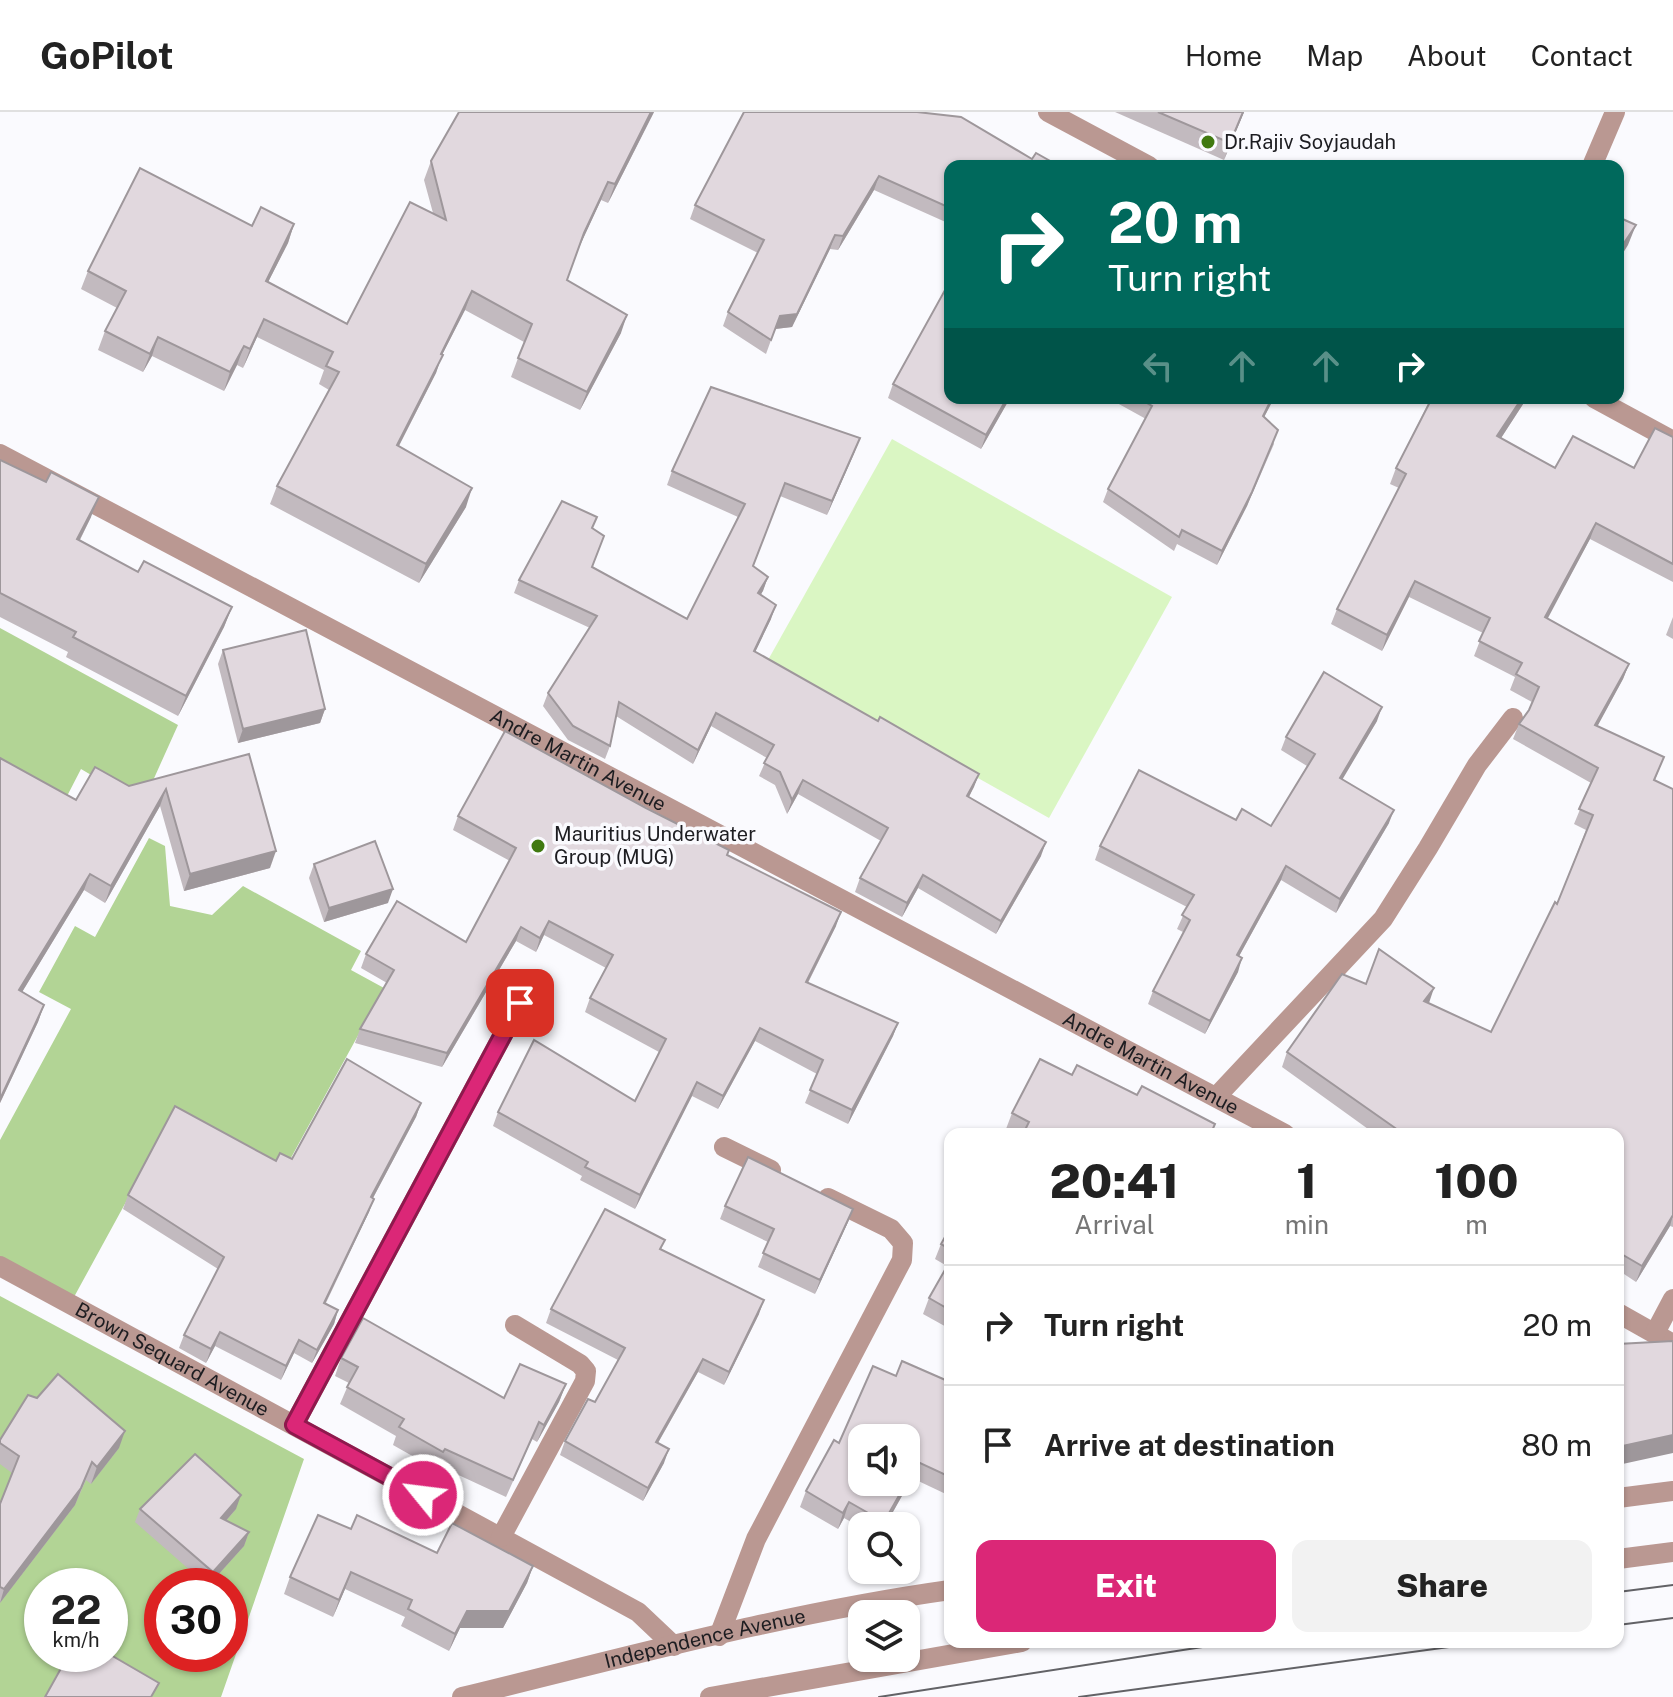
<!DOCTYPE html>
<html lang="en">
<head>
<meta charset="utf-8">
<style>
	body { margin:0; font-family:"Public Sans",sans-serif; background:#f2f2f2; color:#222; height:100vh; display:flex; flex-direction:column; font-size:30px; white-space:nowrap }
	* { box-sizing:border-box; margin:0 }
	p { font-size:26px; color:#767676 }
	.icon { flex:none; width:44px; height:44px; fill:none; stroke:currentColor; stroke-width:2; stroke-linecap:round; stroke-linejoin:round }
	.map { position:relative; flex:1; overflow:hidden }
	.drawer { position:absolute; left:944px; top:1016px; width:680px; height:520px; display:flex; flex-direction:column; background:#fff; border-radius:16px; box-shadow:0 2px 6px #0004 }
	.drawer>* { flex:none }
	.guide { position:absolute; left:944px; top:48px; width:680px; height:244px; border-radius:16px; box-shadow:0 2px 6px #0004; background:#00695c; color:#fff; overflow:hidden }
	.fabs { position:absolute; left:848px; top:1312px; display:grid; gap:16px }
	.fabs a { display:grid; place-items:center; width:72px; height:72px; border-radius:16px; background:#fff; box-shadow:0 2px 6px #0004; font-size:40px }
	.speed { position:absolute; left:24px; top:1456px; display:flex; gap:16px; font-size:40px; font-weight:700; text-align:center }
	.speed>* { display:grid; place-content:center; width:104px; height:104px; border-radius:50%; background:#fff; box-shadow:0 2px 6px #0004; line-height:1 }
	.speed small { font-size:20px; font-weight:400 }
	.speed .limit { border:12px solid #d22; background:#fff; color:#111 }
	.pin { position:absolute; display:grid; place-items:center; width:68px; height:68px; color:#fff; margin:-34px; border-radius:16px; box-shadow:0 4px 12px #0006 }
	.me { position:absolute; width:88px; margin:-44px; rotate:299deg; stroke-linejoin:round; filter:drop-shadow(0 0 6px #0008) }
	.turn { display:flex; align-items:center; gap:28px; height:168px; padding:0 32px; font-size:36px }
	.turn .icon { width:104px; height:104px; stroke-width:2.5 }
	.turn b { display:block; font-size:56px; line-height:68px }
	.lanes { display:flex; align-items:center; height:76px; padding:0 32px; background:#0003; justify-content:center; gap:40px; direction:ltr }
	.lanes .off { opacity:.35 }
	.eta { display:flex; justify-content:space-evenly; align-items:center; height:136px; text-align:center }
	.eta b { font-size:48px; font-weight:800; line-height:56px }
	.button { display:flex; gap:16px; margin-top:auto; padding:16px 32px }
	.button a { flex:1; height:92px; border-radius:16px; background:#db2777; color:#fff; font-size:32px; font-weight:800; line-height:92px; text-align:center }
	.button a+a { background:#f2f2f2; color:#222 }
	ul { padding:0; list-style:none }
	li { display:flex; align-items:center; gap:24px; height:120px; padding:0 32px; border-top:2px solid #e0e0e0 }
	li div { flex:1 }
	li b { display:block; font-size:30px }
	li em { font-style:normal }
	header { display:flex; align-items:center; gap:48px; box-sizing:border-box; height:112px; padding:0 40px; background:#fff; border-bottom:2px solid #e0e0e0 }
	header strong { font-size:38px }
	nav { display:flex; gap:44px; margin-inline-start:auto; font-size:28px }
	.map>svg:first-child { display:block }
</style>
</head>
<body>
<header>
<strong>GoPilot</strong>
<nav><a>Home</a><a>Map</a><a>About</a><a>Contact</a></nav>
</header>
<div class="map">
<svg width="1673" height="1585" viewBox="0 0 1673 1585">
	<rect width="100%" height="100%" fill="#fafafe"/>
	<path fill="#daf6c3" d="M892,327L1172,485L1049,706L768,548Z"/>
	<g fill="#b2d495" fill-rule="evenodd">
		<path d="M0,516L178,613L142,693L81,657L65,688L0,651Z"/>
		<path d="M149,726L165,734L170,794L212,803L243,774L361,839L351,858L384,876L281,1064L173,1004L74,1185L0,1145V1028L71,897L39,880L75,814L95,825Z"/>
		<path d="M0,1184L304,1347L221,1585H0ZM42,1474H110V1542H42ZM162,1474H230V1542H162Z"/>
	</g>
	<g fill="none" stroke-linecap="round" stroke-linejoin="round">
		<g stroke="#ba9892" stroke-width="20">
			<path d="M1618,1447L1673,1440"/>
			<path d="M710,1585L1022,1530"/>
		</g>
		<g stroke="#ba9892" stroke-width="20">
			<path d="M1048,0L1149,54"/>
			<path d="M1592,54L1615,0"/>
			<path d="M1594,286L1673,329"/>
			<path id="s1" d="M0,342L1285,1022"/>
			<path d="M1216,985L1383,807L1428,736L1477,653L1513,606"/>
			<path d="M724,1035L771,1058"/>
			<path id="s2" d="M0,1154L638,1500L674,1534"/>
			<path d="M1618,1201L1673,1232"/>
			<path d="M1655,1221L1673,1187"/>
			<path d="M294,1313L520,891"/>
			<path d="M501,1425L585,1269L586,1259L580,1252L515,1213"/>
			<path d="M719,1524L756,1427L902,1148L903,1131L891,1117L828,1086"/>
		</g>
		<g stroke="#ba9892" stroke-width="20">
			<path d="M1618,1386L1673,1379"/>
			<path id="s3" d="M462,1585C623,1546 785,1501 950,1478"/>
		</g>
		<g stroke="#626266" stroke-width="2">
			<path d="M1618,1480L1673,1473"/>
			<path d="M1618,1513L1673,1506"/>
			<path d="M879,1585L1235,1530"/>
			<path d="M1079,1585L1486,1530"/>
		</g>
	</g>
	<g fill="#c2babf">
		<path d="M459,0H654L608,91L601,88L577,139L567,168L621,221L580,298L511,265L524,230L465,198L442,243L436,261L399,334L466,395L419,471L270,392L277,374L329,278L319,272L324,258L257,225L243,256L237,253L224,279L152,244L143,260L98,238L105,219L117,196L81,177L88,159L252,114L294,112L288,131L268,170L347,212L433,101L424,68L431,49Z"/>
		<path d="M744,0L1032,47L1059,54H950V112L874,78L838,138L830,137L792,215L775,217L766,242L723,214L728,200L758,141L690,107L695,93Z"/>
		<path d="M1115,0H1244L1224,48Z"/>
		<path d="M893,272L950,286H1010L981,337L888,286Z"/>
		<path d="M1108,286H1274L1264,305L1274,332L1247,394L1217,453L1177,432L1174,439L1103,390L1108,377L1146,307Z"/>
		<path d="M1431,286H1527L1501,326L1555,356H1634L1673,325V470L1590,427L1547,506L1629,552L1623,567L1597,614L1664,645L1655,668L1673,677V1115L1670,1114L1636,1170L1618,1158V1022H1375L1282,955L1287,940L1366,872L1428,891L1491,920L1557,792L1586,718L1574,712L1591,671L1513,627L1519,612L1529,598L1532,590L1510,578L1515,565L1474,544L1483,521L1409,485L1382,539L1331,512L1337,497L1399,376L1390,372L1396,356Z"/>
		<path d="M855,339L827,403L780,384L753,455L768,465L761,483L771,507L755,540L878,609L979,662L969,685L1041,744L996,822L918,776L902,805L855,780L860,766L881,729L798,682L787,702L775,673L759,664L767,646L711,614L693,652L616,604L610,634L605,647L568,628L543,594L548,581L590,516L514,481L519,468L593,416V455L687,507L738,405L667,373L672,359Z"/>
		<path d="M0,348L91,405L80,428L138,460L232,495L224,515L178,604L66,545L68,540L0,505Z"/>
		<path d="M1673,505V527L1666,523Z"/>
		<path d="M223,538L325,597L320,611L238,631L218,552Z"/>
		<path d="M1377,609L1342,667L1389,711L1336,801L1281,768L1239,844L1238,860L1205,922L1148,892L1153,879L1183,820L1177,817L1187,795L1095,748L1100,734L1236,708L1271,714L1307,654L1281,638L1286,625Z"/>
		<path d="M249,642L270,756L184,779L160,694L105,791L84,778L22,880L44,893L38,910L0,991V646L76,688Z"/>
		<path d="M458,704L727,743L836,814L808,871L898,911L893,924L848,1012L805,991L817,962L755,929L718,997L692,984L635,1097L580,1068L582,1064L493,1014L498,1000L635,989L659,940L585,900L590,886L606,856L544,823L536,840L516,829L442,955L355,931L360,917L387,871L361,856L366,842L466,830L510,749L453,718Z"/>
		<path d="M314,752L388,791L324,810L309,766Z"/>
		<path d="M1072,963L1212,1021L1213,1022H1017L1006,1017L1012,1001Z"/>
		<path d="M421,991L416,1005L373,1086L369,1100L326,1191L338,1198L334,1212L312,1251L294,1241L281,1268L215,1234L206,1251L179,1236L184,1223L218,1157L123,1097L128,1083L276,1049L292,1047Z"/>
		<path d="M725,1094L853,1097L848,1110L815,1182L758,1155L768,1130L720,1107Z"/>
		<path d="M950,1116V1217L923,1202L929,1186L947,1154L935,1147L941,1132Z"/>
		<path d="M665,1128L661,1137L759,1202L724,1273L698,1260L658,1331L664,1351L643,1389L560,1343L565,1329L595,1290L618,1248L546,1211L551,1197Z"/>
		<path d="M341,1246L504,1286L566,1272L559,1290L537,1330L532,1327L506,1385L439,1354L437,1358L393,1333L396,1324L340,1292L349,1271L335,1264Z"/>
		<path d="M896,1264L950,1270V1384L912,1366L885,1414H862V1416L844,1406L838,1417L800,1395L806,1379L839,1331Z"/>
		<path d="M0,1328L119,1336L91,1372L86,1368L75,1393L0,1491V1392L12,1361L0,1352Z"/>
		<path d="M140,1397H236L226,1409L249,1420L244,1434L208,1474L135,1410Z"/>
		<path d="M351,1417L437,1441L533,1454L527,1471L503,1516H460L449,1539L401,1514L405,1505L345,1477L333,1505L284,1482L290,1465Z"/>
	</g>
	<g fill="#9e979b">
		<path d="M651,0H654L608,91L615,72Z"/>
		<path d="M1243,0H1244L1224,48L1230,31Z"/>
		<path d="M879,64L874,78L838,138L843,124Z"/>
		<path d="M608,70L601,88L577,140L584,121Z"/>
		<path d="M294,112L288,131L259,188L266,169Z"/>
		<path d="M1636,113L1628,133L1618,149V140Z"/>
		<path d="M835,123L830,137L792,215L775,217L780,204Z"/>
		<path d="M472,179L465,198L442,243L436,261L390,351L397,333Z"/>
		<path d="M627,203L621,221L580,298L587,280Z"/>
		<path d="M264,207L257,225L243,256L250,237Z"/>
		<path d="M158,225L152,244L143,260L150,242Z"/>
		<path d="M244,234L237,253L224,279L230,260Z"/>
		<path d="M1007,286H1010L981,337L986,323Z"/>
		<path d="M1272,286H1274L1258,317L1263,304Z"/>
		<path d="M1522,286H1527L1492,340L1497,324Z"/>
		<path d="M1278,318L1247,394L1217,453L1222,439Z"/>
		<path d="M860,326L855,339L827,403L832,389Z"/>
		<path d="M472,376L466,395L419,471L426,452Z"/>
		<path d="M99,385L91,405L70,447L77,427Z"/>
		<path d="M1596,411L1590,427L1540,521L1545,505Z"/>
		<path d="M768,465L763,479L753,494L758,481Z"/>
		<path d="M1415,469L1409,485L1382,539L1387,523Z"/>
		<path d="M776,493L771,507L749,553L754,539Z"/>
		<path d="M232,495L224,515L178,604L186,584Z"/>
		<path d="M1629,552L1623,567L1590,628L1595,613Z"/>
		<path d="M1382,595L1377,609L1335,680L1340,666Z"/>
		<path d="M325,597L320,611L238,631L243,617Z"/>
		<path d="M716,601L711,614L693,652L698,638Z"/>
		<path d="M979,662L974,675L962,698L967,684Z"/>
		<path d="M803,668L798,682L787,702L792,688Z"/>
		<path d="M166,677L160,694L105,791L111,774Z"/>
		<path d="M1394,698L1389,711L1336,801L1340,787Z"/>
		<path d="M1046,730L1041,744L996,822L1001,809Z"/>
		<path d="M276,739L270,756L184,779L190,762Z"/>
		<path d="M1286,754L1281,768L1232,857L1237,843Z"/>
		<path d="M90,762L84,778L13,895L19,878Z"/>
		<path d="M923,763L918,776L902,805L907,791Z"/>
		<path d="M393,777L388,791L324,810L329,796Z"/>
		<path d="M841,800L836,814L801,884L806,870Z"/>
		<path d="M549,809L544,823L536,840L540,826Z"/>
		<path d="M521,815L516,829L442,955L447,941Z"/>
		<path d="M1242,846L1238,860L1205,922L1210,909Z"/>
		<path d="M1434,876L1429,891L1424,889Z"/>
		<path d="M44,893L38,910L0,991V987Z"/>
		<path d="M898,911L893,924L848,1012L852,998Z"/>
		<path d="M760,916L755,929L718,997L723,984Z"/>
		<path d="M697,970L692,984L635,1097L640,1083Z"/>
		<path d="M421,991L416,1005L366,1099L371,1085Z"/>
		<path d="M374,1087L369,1100L319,1204L324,1191Z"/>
		<path d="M853,1097L848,1110L815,1182L820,1168Z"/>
		<path d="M1673,1103L1670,1114L1636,1170L1642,1154Z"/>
		<path d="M764,1188L759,1202L724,1273L729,1260Z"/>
		<path d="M338,1198L334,1212L312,1251L317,1238Z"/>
		<path d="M220,1220L215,1234L206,1251L211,1237Z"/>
		<path d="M299,1228L294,1241L281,1268L286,1254Z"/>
		<path d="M703,1247L698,1260L651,1343L656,1330Z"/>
		<path d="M566,1272L559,1290L537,1330L544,1313Z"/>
		<path d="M125,1319L119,1336L91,1372L97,1355Z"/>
		<path d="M1673,1323V1341L1618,1353V1335Z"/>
		<path d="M669,1337L664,1351L643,1389L648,1376Z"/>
		<path d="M92,1350L75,1393L0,1491L4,1477Z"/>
		<path d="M918,1350L912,1366L885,1414H883Z"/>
		<path d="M241,1383L236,1397L216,1420L221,1406Z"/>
		<path d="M849,1390L844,1406L838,1417L843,1401Z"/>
		<path d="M249,1420L244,1434L208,1474L213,1460Z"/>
		<path d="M533,1454L527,1471L503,1516H460L449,1539L455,1522L467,1499Z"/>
		<path d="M351,1460L345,1477L333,1505L339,1488Z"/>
	</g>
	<g fill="#e1d8de" stroke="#9e979b" stroke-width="2" fill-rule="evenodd">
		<path d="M459,0H651L615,72L608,70L584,121L567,168L627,203L587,280L518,246L532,212L472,179L441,242L443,243L397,333L472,376L426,452L277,374L339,260L326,254L333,240L264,207L250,237L244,234L230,260L158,225L150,242L105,219L126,179L88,159L140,56L252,114L261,95L294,112L266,169L347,212L410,90L446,108L431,49Z"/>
		<path d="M744,0H917L961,5L1032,47L1036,41L1059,54H950V96L879,64L843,124L835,123L797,202L780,204L771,228L728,200L764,128L695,93Z"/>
		<path d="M1158,0H1243L1230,31Z"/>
		<path d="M1618,105L1636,113L1618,140Z"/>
		<path d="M950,169V286H1007L986,323L893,272Z"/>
		<path d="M711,275L860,326L832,389L785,371L753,454L768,465L758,481L776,493L754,539L878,609L880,605L979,662L967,684L1046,730L1001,809L923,763L907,791L860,766L888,716L803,668L792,688L780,660L764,651L774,633L716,601L698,638L619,590L610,634L573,614L548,581L597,504L519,468L562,389L597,405L592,416L604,424L592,455L687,507L745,392L672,359Z"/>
		<path d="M1138,286H1272L1263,304L1278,318L1252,380L1222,439L1182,418L1179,425L1108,377L1152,294Z"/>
		<path d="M1432,286H1522L1497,324L1555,356L1573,324L1634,356L1655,316L1673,325V452L1596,411L1545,505L1629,552L1595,613L1664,645L1654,668L1673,677V1103L1642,1154L1618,1140V1022H1396L1398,1018L1287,940L1342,862L1366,872L1379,837L1434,876L1424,889L1491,920L1555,790L1557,792L1593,703L1579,697L1598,656L1519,612L1529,598L1539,575L1516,562L1522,551L1479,529L1490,506L1415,469L1387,523L1337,497L1406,362L1396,356Z"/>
		<path d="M0,348L46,370L51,360L99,385L77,427L138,460L144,449L232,495L186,584L73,525L76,520L0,481Z"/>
		<path d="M306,518L325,597L243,617L223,538Z"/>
		<path d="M1324,560L1382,595L1340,666L1394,698L1340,787L1286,754L1237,843L1242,846L1210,909L1153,879L1190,808L1182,803L1194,783L1100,734L1139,658L1236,708L1242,697L1271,714L1315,642L1286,625Z"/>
		<path d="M505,619L646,696L729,738L727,743L841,800L806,870L898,911L852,998L810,978L823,948L760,916L723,984L697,970L640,1083L585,1055L588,1050L498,1000L534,928L635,989L666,927L590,886L613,843L549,809L540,826L521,815L447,941L360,917L394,858L366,842L397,789L466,830L516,736L458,704Z"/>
		<path d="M249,642L276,739L190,762L166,677L111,774L90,762L19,878L44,893L0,987V646L76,688L95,655L129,674Z"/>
		<path d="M375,729L393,777L329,796L314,752Z"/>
		<path d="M347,947L421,991L371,1085L374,1087L324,1191L338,1198L317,1238L299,1228L286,1254L220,1220L211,1237L184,1223L224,1145L128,1083L175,994L276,1049L280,1041L292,1047Z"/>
		<path d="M1040,947L1072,963L1077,953L1137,983L1142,974L1215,1012L1211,1021L1213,1022H1023L1029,1010L1012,1001Z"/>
		<path d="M748,1045L853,1097L820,1168L763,1141L774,1117L725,1094Z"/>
		<path d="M605,1097L665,1128L660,1137L764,1188L729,1260L703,1247L656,1330L669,1337L648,1376L565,1329L588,1287L595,1290L625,1236L551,1197Z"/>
		<path d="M950,1116V1137L941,1132Z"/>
		<path d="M950,1149V1198L929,1186Z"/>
		<path d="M363,1206L504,1286L520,1252L566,1272L544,1313L539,1310L513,1368L445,1337L443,1340L399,1315L404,1307L347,1275L358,1255L341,1246Z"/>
		<path d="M1673,1229V1323L1618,1335V1232Z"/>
		<path d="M902,1249L950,1270V1365L918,1350L884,1410L849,1390L843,1401L806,1379L834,1328L839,1331L873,1254L896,1264ZM862,1326H906V1370H862Z"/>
		<path d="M58,1262L125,1319L97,1355L92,1350L81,1376L4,1477L0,1475V1392L19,1344L0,1331V1328L28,1283L37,1286Z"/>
		<path d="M195,1342L241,1383L221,1406L249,1420L213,1460L140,1397Z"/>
		<path d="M318,1403L351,1417L357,1403L437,1441L452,1411L533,1454L509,1499H467L455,1522L408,1497L412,1488L351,1460L339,1488L290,1465Z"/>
		<path d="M69,1542H109L159,1571L151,1585H45Z"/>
	</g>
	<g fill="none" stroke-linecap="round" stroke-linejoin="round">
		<g stroke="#8e194d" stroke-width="20">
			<path id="route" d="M423,1383L294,1313L520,891"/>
		</g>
		<use href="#route" stroke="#db2777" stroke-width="14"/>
	</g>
	<g fill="#407910" stroke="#fafafe" stroke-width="3">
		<circle cx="1208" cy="30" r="8"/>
		<circle cx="538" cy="734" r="8"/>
	</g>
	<g text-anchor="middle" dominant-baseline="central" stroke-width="7" stroke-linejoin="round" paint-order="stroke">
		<g font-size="20" fill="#1d1d21" stroke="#fafafe" text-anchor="start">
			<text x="1224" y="30">Dr.Rajiv Soyjaudah</text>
			<text x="554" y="722">Mauritius Underwater<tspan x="554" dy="23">Group (MUG)</tspan></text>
		</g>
		<g font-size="20" fill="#1d1d21" stroke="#fafafe">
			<text stroke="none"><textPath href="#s1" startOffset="654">Andre Martin Avenue</textPath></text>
			<text stroke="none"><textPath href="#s1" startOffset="1302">Andre Martin Avenue</textPath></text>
			<text stroke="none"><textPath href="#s2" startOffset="196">Brown Sequard Avenue</textPath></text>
			<text stroke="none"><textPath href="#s3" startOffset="250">Independence Avenue</textPath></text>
		</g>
	</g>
</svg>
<div class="fabs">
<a><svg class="icon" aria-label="sound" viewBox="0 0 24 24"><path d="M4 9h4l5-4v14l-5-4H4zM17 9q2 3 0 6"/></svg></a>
<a><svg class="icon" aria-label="search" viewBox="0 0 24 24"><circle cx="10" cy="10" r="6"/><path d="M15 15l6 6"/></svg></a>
<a><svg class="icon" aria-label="layers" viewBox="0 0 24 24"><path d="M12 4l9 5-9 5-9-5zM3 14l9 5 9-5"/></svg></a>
</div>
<div class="speed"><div>22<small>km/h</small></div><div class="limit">30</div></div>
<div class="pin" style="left:520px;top:891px;background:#d93025"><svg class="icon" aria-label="arrive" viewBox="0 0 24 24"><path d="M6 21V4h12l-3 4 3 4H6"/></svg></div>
<svg class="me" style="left:423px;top:1383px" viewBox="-20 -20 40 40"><circle r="17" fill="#db2777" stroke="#fff" stroke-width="3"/><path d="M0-11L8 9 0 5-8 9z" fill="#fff"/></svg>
<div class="guide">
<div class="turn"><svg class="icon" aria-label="right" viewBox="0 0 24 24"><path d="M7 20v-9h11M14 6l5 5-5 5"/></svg><div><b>20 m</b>Turn right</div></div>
<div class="lanes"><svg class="icon off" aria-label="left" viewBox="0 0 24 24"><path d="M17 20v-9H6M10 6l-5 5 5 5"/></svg><svg class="icon off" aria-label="ahead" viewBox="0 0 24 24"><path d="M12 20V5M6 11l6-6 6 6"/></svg><svg class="icon off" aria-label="ahead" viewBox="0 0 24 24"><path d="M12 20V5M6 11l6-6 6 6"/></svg><svg class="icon" aria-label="right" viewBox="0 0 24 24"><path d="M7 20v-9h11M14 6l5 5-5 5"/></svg></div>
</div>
<section class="drawer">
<div class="eta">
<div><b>20:41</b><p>Arrival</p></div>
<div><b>1</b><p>min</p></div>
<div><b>100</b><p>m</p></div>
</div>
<ul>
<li><svg class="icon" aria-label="right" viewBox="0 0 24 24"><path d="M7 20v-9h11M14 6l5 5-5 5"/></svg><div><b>Turn right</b></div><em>20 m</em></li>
<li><svg class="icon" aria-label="arrive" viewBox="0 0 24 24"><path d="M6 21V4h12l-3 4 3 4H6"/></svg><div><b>Arrive at destination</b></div><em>80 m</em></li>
</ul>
<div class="button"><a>Exit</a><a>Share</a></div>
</section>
</div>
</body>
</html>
